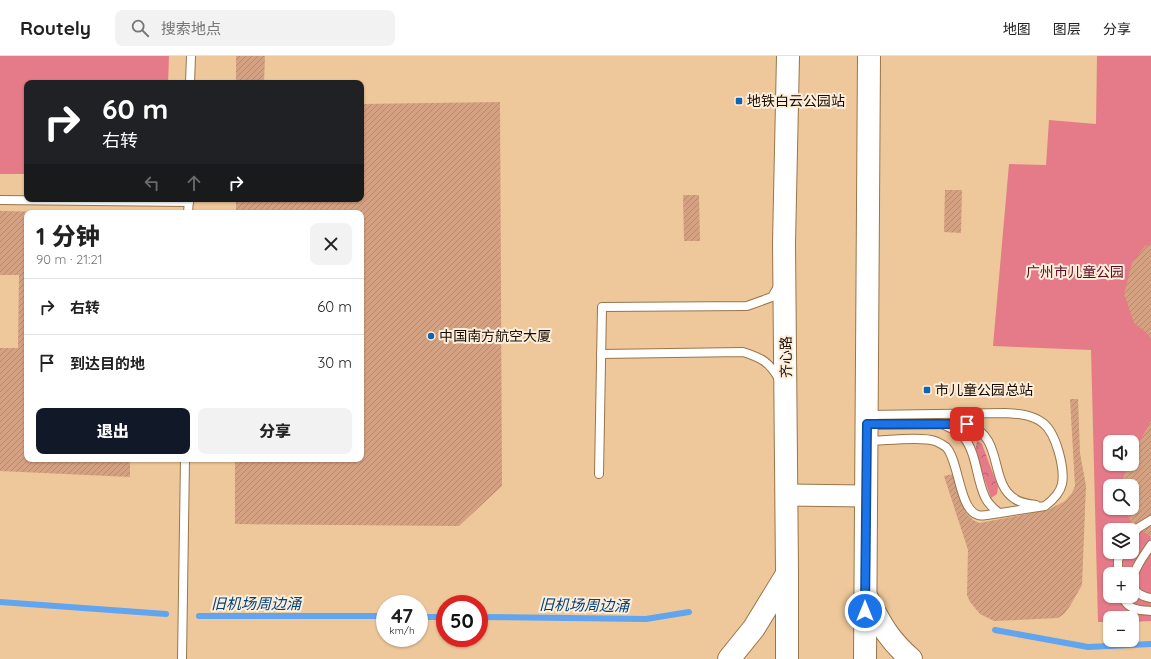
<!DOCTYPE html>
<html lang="zh">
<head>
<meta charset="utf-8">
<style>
	body { margin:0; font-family:Quicksand,"Noto Sans SC",sans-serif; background:#f2f2f2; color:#222; height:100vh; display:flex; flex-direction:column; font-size:15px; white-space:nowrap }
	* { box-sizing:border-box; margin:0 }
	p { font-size:13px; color:#767676 }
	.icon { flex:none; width:22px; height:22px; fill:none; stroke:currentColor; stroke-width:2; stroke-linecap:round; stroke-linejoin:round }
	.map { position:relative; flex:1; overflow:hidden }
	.drawer { position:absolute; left:24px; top:154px; width:340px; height:252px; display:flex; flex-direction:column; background:#fff; border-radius:8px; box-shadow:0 1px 3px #0004 }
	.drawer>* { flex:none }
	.top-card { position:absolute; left:24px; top:24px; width:340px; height:122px; border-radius:8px; box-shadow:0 1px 3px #0004; background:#202124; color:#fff; overflow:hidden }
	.controls { position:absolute; left:1103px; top:379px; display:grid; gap:8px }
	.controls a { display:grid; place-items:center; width:36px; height:36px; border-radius:8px; background:#fff; box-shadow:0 1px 3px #0004; font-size:20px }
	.speed { position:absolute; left:376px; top:539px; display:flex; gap:8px; font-size:20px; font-weight:700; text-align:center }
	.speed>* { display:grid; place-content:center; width:52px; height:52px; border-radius:50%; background:#fff; box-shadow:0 1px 3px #0004; line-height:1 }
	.speed small { font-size:10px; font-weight:400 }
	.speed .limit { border:6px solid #d22; background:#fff; color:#111 }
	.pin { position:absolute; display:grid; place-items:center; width:34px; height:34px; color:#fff; margin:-17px; border-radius:8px; box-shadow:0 2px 6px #0006 }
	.me { position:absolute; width:44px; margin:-22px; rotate:0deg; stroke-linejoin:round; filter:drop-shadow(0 0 3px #0008) }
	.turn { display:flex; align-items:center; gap:14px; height:84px; padding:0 12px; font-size:18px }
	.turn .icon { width:52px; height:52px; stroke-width:2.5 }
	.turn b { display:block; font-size:28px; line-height:34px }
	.lanes { display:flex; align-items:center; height:38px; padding:0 12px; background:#0003; justify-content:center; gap:20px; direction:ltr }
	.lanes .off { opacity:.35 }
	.round { display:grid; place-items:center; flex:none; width:42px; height:42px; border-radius:8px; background:#f2f2f2 }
	.head { display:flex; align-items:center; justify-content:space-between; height:68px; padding:0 12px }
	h1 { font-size:24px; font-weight:800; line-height:30px }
	.cta { display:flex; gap:8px; margin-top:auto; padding:8px 12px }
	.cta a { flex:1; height:46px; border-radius:8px; background:#111827; color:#fff; font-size:16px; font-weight:800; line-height:46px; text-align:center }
	.cta a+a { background:#f2f2f2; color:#222 }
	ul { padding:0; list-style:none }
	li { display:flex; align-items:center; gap:12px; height:56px; padding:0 12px; border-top:1px solid #e0e0e0 }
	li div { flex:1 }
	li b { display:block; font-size:15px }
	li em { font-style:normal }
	header { display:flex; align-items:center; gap:24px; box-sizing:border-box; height:56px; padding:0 20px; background:#fff; border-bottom:1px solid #e0e0e0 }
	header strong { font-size:19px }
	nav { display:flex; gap:22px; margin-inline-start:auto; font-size:14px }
	.search { width:280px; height:36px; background:#f2f2f2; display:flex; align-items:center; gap:10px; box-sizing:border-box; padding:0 14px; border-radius:8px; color:#767676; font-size:15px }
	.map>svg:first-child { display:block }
</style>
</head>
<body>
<header>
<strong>Routely</strong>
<div class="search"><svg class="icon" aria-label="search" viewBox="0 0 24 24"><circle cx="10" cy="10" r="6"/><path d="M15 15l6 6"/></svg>搜索地点</div>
<nav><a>地图</a><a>图层</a><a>分享</a></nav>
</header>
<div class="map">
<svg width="1151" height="603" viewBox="0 0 1151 603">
	<defs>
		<pattern id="forest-crowns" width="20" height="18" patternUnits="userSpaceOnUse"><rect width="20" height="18" fill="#e57a88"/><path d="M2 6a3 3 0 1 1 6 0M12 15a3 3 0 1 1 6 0" fill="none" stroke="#b9626d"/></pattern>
		<pattern id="building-hatch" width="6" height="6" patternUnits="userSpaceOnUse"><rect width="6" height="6" fill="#d4a182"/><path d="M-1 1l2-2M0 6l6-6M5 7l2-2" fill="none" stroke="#b5896e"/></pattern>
	</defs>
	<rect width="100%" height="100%" fill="#eec89a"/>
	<path fill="url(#forest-crowns)" d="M977,385L982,388L998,431L997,438L991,442L975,396Z"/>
	<g fill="#e57a88" fill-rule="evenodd">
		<path d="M0,0H169L168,27H27V118H0Z"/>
		<path d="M1097,0H1151V565L1132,566V562H1110V566H1098L1091,294L993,290L1009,108L1046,109L1049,64L1096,68ZM1110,386H1132V408H1110ZM1110,430H1132V452H1110ZM1110,474H1132V496H1110ZM1110,518H1132V540H1110Z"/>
	</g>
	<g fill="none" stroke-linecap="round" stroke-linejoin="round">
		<g stroke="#61a4ef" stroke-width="6">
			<path d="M0,546L166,558"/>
			<path d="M199,560H385"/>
			<path d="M419,561H445"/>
			<path d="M479,561L646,563L689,556"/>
			<path d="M995,574L1088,591L1151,588"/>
		</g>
	</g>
	<g fill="url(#building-hatch)">
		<path d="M236,0H265L264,27H236Z"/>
		<path d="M500,46L502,430L459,470L235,468V403H361V157H236V143H361V48Z"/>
		<path d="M945,134H962L961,177L944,176Z"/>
		<path d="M683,139H699L700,185H684Z"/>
		<path d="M0,155L52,156V157H27V403H130V421L0,415V292H18L19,219H0Z"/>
		<path d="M1151,188V283L1147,277L1134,267L1124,238L1132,207L1145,190Z"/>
		<path d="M1070,343H1078L1080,397L1086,430L1082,529L1070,550L1064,558L1058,562L994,565L980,558L970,546L967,539L968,494L944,420L953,418L962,447L966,457L973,464L979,467L1048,454L1065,445L1072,437L1075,430Z"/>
		<path d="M1151,364V481L1132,468L1124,452H1132V430H1122L1125,414L1128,408H1132V400Z"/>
	</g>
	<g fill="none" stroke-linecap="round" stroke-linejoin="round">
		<g stroke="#98764a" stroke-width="10">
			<g id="service">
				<path d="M190,27L191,0"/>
				<path d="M0,144L189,146"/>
				<path d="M188,157L189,143"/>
				<path d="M601,298L743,296C762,302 769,306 779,323"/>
				<path d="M868,369L967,368C1005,381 988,426 1015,443C1020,447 1029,448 1036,449"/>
				<path d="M944,369C950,372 958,375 963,380C977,397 976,422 985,441C988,448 994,453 999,457"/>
				<path d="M867,385C883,385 922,380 935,385C938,386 943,389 946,391C959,404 959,454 978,459C981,460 985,459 987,459L1045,450C1053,444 1060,437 1062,428C1065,412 1056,377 1043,367C1031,358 1019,358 1005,357L868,359"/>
				<path d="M599,418L602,251L747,250L772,241L779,229"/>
				<path d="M1132,481L1138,472L1151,464"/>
				<path d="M1151,489C1144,500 1124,524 1137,536C1141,540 1145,541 1151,542"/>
				<path d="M1118,518V504L1122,496"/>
				<path d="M1122,540C1128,554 1138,554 1151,555"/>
				<path d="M182,603L185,403"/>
			</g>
		</g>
		<g stroke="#98764a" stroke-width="23">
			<path id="tertiary" d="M787,439L866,440"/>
		</g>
		<g stroke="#98764a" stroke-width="24">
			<g id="secondary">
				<path d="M867,542C881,568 888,583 911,603"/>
				<path d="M729,603L754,572L787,518"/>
				<path d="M787,603V517L784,187L788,0"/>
				<path d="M865,603L869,0"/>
			</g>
		</g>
		<use href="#service" stroke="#fff" stroke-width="8"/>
		<use href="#tertiary" stroke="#fff" stroke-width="21"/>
		<use href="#secondary" stroke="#fff" stroke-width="22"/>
	</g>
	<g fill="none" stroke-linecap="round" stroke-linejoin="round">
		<g stroke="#114b97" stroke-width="10">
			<path id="route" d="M865,555L867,368H967"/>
		</g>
		<use href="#route" stroke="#1a73e8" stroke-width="7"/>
	</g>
	<g fill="#1064b2" stroke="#fdeedb" stroke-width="1.5">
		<rect x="735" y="41" width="8" height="8" rx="2"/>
		<circle cx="431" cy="280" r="4"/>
		<rect x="923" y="330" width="8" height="8" rx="2"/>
	</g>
	<g text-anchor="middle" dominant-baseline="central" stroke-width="4" stroke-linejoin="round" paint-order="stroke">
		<g font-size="14" fill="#180b00" stroke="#fdeedb" text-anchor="start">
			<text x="747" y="45">地铁白云公园站</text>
			<text x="439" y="280">中国南方航空大厦</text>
			<text x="935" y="334">市儿童公园总站</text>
		</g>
		<g font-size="14" fill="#5e0921" stroke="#fdeedb">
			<text x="1075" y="216">广州市儿童公园</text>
		</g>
		<g font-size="14" fill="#180b00" stroke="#fdeedb">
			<text transform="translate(786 301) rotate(-91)">齐心路</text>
		</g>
		<g font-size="15" font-style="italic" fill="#00427d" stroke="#fdeedb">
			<text x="256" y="547">旧机场周边涌</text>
			<text transform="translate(584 549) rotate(1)">旧机场周边涌</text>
		</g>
	</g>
</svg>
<div class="controls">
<a><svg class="icon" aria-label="sound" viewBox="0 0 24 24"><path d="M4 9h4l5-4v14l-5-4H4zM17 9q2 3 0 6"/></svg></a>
<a><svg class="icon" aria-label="search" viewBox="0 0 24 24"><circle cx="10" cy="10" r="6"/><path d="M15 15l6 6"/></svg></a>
<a><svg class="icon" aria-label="layers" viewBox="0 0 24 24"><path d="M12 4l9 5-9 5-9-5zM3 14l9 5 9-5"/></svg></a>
<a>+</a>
<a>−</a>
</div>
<div class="speed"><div>47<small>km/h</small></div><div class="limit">50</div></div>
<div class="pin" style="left:967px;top:368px;background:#d93025"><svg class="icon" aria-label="arrive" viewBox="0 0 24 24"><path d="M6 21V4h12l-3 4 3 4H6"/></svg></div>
<svg class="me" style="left:865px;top:555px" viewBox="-20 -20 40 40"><circle r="17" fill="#1a73e8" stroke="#fff" stroke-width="3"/><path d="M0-11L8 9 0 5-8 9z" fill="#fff"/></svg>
<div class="top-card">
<div class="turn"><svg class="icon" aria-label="right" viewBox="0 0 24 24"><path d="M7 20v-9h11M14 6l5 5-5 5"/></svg><div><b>60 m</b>右转</div></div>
<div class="lanes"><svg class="icon off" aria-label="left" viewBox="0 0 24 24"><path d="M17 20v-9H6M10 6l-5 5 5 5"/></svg><svg class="icon off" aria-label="ahead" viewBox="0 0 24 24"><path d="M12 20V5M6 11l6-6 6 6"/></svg><svg class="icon" aria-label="right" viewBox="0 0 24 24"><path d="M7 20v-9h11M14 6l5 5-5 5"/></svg></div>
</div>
<section class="drawer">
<div class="head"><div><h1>1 分钟</h1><p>90 m · 21:21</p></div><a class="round"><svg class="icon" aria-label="close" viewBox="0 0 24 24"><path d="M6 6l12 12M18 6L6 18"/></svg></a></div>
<ul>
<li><svg class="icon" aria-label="right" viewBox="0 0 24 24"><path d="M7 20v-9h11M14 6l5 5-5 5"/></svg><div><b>右转</b></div><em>60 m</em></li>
<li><svg class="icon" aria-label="arrive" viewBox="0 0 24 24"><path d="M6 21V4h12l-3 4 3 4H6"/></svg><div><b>到达目的地</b></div><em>30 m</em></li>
</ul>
<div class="cta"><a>退出</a><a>分享</a></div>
</section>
</div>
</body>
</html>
